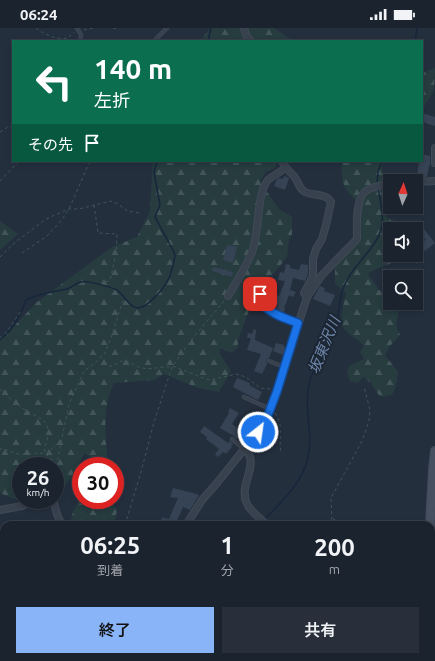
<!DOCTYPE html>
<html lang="ja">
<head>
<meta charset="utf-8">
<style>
	body { margin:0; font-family:Ubuntu,"Noto Sans JP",sans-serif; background:#282f3a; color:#f1f3f6; height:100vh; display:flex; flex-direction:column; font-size:15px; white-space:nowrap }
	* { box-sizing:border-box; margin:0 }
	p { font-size:13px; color:#a0a4aa }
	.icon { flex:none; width:22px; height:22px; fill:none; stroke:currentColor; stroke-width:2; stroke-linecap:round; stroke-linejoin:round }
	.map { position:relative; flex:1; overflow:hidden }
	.details { position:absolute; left:0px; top:493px; width:435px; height:140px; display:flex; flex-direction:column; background:#1b232e; border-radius:12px 12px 0 0; box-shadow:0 2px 6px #0003,0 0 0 1px #39404a }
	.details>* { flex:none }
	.top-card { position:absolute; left:12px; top:12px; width:411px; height:122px; border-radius:0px; box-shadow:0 2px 6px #0003,0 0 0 1px #39404a; background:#0b6e4f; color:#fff; overflow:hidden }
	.needle { width:26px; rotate:3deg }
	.tools { position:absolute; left:383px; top:146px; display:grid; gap:8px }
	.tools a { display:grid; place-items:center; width:40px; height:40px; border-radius:0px; background:#1b232e; box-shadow:0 2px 6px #0003,0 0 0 1px #39404a; font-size:20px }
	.speed { position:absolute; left:12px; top:429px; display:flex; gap:8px; font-size:20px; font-weight:700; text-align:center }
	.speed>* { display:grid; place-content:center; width:52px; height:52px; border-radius:50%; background:#1b232e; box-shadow:0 2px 6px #0003,0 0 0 1px #39404a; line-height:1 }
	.speed small { font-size:10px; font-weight:400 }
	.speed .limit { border:6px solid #d22; background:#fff; color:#111 }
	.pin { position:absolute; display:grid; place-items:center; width:34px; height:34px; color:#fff; margin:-17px; border-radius:8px; box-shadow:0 2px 6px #0006 }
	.me { position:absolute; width:44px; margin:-22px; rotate:30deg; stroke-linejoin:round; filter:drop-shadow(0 0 3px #0008) }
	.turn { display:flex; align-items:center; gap:14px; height:84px; padding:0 16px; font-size:18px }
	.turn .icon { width:52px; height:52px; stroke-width:2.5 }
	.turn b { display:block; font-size:28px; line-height:34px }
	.then { display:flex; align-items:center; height:38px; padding:0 16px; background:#0003; gap:8px; font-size:15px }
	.eta { display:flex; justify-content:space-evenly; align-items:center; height:68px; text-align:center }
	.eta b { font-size:24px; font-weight:600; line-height:28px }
	.action { display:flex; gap:8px; margin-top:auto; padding:8px 16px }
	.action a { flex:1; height:46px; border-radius:0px; background:#8ab4f8; color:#111; font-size:16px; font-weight:600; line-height:46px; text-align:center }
	.action a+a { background:#282f3a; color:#f1f3f6 }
	.status { display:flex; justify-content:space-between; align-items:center; height:28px; padding:0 20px; background:#1b232e; direction:ltr }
	.status svg { height:11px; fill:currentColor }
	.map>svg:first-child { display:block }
</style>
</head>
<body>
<div class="status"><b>06:24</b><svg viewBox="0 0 49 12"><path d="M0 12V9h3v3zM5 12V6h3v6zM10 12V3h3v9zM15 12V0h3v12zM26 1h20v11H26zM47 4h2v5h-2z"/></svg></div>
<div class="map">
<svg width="435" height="633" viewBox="0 0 435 633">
	<defs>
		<pattern id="forest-firs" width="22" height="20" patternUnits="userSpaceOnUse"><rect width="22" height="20" fill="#263c3f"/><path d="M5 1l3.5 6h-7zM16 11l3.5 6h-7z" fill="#435659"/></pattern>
	</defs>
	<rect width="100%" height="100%" fill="#242f3e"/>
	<g fill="url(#forest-firs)">
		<path d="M210,0H274L287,9L298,13H200Z"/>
		<path d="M435,40L434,62L422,82V45Z"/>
		<path d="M153,133H277L275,140L266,143L260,154L279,181L292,189V207L289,212L287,229L275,244L259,256L238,312V319L232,325L220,320V326L231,343L219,364L198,360L164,346L154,352L114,355C101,383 106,408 108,438H94L95,433L86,426H84C77,440 70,455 57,465H55V438H21V471H14L0,465V313L37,274L112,219L137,209L150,183Z"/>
		<path d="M342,133H384L382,139L386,189L405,197L407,201H390V227H401L397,233L376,241L368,246L379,262L390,267V275H396L399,280L396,298L400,307L390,318L385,327L398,344L396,357L392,367L380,369L371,355L363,349L357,355L350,353L347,345L349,338L364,331L360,324L364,317C358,312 351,308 346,303C337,294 344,276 346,265L335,256V239L361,212V177C343,160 341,158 342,133Z"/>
		<path d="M0,193L18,206L0,222Z"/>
		<path d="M81,469V472H110L117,482L114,497H71C70,487 76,478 81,469Z"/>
		<path d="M165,629H217L220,633H165Z"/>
	</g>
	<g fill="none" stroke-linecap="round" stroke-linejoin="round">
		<g stroke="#17263c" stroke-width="1.5">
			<path d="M208,13L211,0"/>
			<path d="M415,13L417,0"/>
			<path d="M377,155L378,144L382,133"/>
			<path d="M0,311C13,304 21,285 26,272C39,265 53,264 67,261C72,259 76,255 81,254C88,252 110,259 117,262C124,267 129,279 137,280C147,281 164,260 168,252C172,245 173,236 175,228L174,224L155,189L160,177L154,144L157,133"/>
			<path d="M265,491C281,474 301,456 307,433C315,406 302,380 310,352C312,345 317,339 320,333C325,323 331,311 335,300C340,286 338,270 345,256C354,235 377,221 382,198C384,186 380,171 378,159"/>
			<path d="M190,633L191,629"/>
		</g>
	</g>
	<g fill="#364354">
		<path d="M422,85L435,89V98L422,94Z"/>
		<path d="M422,126L430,128V138H429L427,149H417L419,133H422Z"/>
		<path d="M284,148L289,150L285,162L274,158L277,151L279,150L283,151Z"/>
		<path d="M424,201L435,215L425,223L422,220L417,236H416V221L426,211L420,210L422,203L424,204Z"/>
		<path d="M227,217L237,219L233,235L223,232Z"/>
		<path d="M286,236L290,237V240L299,242L301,236L308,237V246L305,253L293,250L290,262L296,264L293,269L289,267L284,280L285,281L283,286L275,282L278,277L263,274L264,265L258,264L259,259L270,261L269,266L279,268L285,253L278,252L280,244L284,245Z"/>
		<path d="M213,239L233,244L232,249L212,243Z"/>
		<path d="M320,258L325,260L324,263L335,267L330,278L313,271Z"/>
		<path d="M254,301L256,302L255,312L273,320L269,330L266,332L267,336L262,346L254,343L261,326L247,322L251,310H247L248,305L252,306Z"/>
		<path d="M276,315L284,317V319L286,320L283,327L273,323Z"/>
		<path d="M237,350L250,355L249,357L262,364L258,372L233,359Z"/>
		<path d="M230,380L239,385L232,396L243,404L237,411L234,408L220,400L229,385L228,384Z"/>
		<path d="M204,398L228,415L230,413L233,416L231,418L232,419L226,426L223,424L218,429L215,426L219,421L206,411L207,409L200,404Z"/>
		<path d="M173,460L193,465L199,467L190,482L183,479L175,497L160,496L162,489L169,491L178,470L170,469Z"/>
	</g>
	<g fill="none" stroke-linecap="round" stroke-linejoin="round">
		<g stroke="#414a57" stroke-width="4.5">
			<g id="lane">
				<path d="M77,0L81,7L80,13"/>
				<path d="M154,13L167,0"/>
				<path d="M260,267L259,274C270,285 284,290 298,295"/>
				<path d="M269,333L284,339"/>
				<path d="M244,369L270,381"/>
				<path d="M232,411L244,421"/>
				<path d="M431,611L435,602"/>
				<path d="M424,629L432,633"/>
				<path d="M298,633L300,629"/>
			</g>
		</g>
		<g stroke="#414a57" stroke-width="8">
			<g id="street">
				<path d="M244,0L247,9L251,13"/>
				<path d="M435,120V135"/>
				<path d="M282,133C285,140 289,143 294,148C298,153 299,161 305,164C313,168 326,165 331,174L326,197L322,211L316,221L313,231V248L304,265L307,269"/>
				<path d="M416,154L435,153"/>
				<path d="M228,268C237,253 247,238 253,221C259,204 257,163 268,152C273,148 280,144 285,140"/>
				<path d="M245,421C247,424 249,426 250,429C254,444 239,459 247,476C251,484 261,491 267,497"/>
				<path d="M53,472C56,480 56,490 63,497"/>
				<path d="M0,482L22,478L35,472"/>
				<path d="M186,497L202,472L217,455L265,395L277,363L307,269L322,247L357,211C357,199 355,170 366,163C372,158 382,157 390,156"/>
				<path d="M431,573L435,572"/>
				<path d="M17,633L20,629"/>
				<path d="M116,633L117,629"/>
				<path d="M265,633L267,629"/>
			</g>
		</g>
		<g stroke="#414a57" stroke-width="10">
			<g id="secondary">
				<path d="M430,497L433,442L435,423"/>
				<path d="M431,532L435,544"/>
			</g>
		</g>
		<g stroke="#3f5557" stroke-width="1" stroke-dasharray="3 3" stroke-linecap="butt">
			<path d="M36,0C45,7 57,12 68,10L74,4"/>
			<path d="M113,0L117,1"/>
			<path d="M84,2L93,0"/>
			<path d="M0,104L8,99L13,98"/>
			<path d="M0,153L19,133"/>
			<path d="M94,177L98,205L117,206L116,224L111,249L109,253L101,255"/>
			<path d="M22,225L47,208L61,193L69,181L90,133"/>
			<path d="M0,229L13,216L46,191L69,181H79L111,173L118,176L127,183L140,185"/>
			<path d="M0,310L6,305L21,283"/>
			<path d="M109,338C115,339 118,333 124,333C130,333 136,339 142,340C152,342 161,338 171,339"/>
			<path d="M173,338L203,350L210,352L236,346L246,349L260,360L270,361"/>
			<path d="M0,361C11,372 22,381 36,388C40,390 45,392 47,398C51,409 43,417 45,426"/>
			<path d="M275,385C285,400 278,410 281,425"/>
			<path d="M0,422L2,420C8,422 14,426 20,426C39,428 42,418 57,437"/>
			<path d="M47,426L56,417L61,414"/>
			<path d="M55,444L69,376L84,343L94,336L105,325L112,307L122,275L124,272"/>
			<path d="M333,491L346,497"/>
			<path d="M125,497L141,444L154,394L172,339L192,311L224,273"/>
			<path d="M328,497L332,490L331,470L362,413L369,393L370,382L364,359"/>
			<path d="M166,629L169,633"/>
		</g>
		<use href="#lane" stroke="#38414e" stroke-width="3"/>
		<use href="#street" stroke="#38414e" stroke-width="6"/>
		<use href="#secondary" stroke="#465061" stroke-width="8"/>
	</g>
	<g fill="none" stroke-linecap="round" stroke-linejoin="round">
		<g stroke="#114b97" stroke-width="10">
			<path id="route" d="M258,404L265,395L277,363L298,295C283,290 270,285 259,274L260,266"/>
		</g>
		<use href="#route" stroke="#1a73e8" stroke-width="7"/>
	</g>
	<g text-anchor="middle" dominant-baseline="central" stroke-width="4" stroke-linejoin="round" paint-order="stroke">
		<g font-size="15" font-style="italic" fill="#6d86a8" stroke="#1d2633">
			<text transform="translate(324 317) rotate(-68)">坂東沢川</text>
		</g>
	</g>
</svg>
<div class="tools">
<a><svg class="needle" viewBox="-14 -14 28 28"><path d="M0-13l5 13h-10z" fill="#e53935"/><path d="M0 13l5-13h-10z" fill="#a0a4aa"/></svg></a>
<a><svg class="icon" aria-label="sound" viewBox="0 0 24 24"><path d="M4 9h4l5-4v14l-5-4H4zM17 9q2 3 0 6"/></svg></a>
<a><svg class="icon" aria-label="search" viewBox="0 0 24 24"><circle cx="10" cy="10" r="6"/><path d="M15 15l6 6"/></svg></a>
</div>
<div class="speed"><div>26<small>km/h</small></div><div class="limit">30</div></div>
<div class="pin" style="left:260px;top:266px;background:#d93025"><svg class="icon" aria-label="arrive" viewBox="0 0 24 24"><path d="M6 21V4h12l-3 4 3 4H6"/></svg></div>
<svg class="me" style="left:258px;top:404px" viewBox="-20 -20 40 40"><circle r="17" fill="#1a73e8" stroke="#fff" stroke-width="3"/><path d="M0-11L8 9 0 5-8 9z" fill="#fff"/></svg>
<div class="top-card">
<div class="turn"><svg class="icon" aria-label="left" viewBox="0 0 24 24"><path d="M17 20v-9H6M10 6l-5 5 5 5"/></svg><div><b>140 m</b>左折</div></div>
<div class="then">その先<svg class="icon" aria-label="arrive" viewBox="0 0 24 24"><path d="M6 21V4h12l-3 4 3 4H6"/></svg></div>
</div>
<section class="details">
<div class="eta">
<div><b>06:25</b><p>到着</p></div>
<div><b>1</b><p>分</p></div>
<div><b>200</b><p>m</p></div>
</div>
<div class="action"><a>終了</a><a>共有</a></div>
</section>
</div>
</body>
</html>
